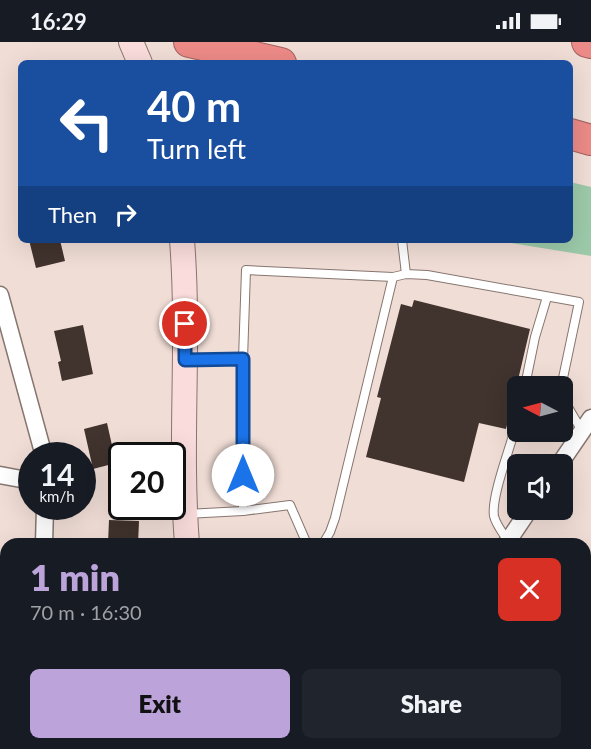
<!DOCTYPE html>
<html lang="en">
<head>
<meta charset="utf-8">
<style>
	body { margin:0; font-family:Lato,sans-serif; background:#20242c; color:#f1f3f6; height:100vh; display:flex; flex-direction:column; font-size:22px; white-space:nowrap }
	* { box-sizing:border-box; margin:0 }
	p { font-size:20px; color:#9ea1a6 }
	.icon { flex:none; width:33px; height:33px; fill:none; stroke:currentColor; stroke-width:2; stroke-linecap:round; stroke-linejoin:round }
	.map { position:relative; flex:1; overflow:hidden }
	.details { position:absolute; left:0px; top:496px; width:591px; height:212px; display:flex; flex-direction:column; background:#171b24; border-radius:18px 18px 0 0; box-shadow:0 6px 24px #0002 }
	.details>* { flex:none }
	.top-card { position:absolute; left:18px; top:18px; width:555px; height:183px; border-radius:9px; box-shadow:0 6px 24px #0002; background:#1a4fa0; color:#fff; overflow:hidden }
	.needle { width:39px; rotate:276deg }
	.fabs { position:absolute; left:507px; top:334px; display:grid; gap:12px }
	.fabs a { display:grid; place-items:center; width:66px; height:66px; border-radius:9px; background:#171b24; box-shadow:0 6px 24px #0002; font-size:30px }
	.speed { position:absolute; left:18px; top:400px; display:flex; gap:12px; font-size:30px; font-weight:700; text-align:center }
	.speed>* { display:grid; place-content:center; width:78px; height:78px; border-radius:50%; background:#171b24; box-shadow:0 6px 24px #0002; line-height:1 }
	.speed small { font-size:15px; font-weight:400 }
	.speed .limit { border:3px solid #111; border-radius:9px; background:#fff; color:#111 }
	.pin { position:absolute; display:grid; place-items:center; width:51px; height:51px; color:#fff; margin:-26px; border:3px solid #fff; border-radius:50%; box-shadow:0 2px 6px #0007 }
	.me { position:absolute; width:66px; margin:-33px; rotate:0deg; stroke-linejoin:round; filter:drop-shadow(0 0 4px #0008) }
	.turn { display:flex; align-items:center; gap:21px; height:126px; padding:0 30px; font-size:27px }
	.turn .icon { width:78px; height:78px; stroke-width:2.5 }
	.turn b { display:block; font-size:42px; line-height:51px }
	.then { display:flex; align-items:center; height:57px; padding:0 30px; background:#0003; gap:12px; font-size:22px }
	.round { display:grid; place-items:center; flex:none; width:63px; height:63px; border-radius:9px; background:#20242c }
	.headline { display:flex; align-items:center; justify-content:space-between; height:102px; padding:0 30px }
	h1 { font-size:36px; font-weight:800; line-height:45px; color:#bca4db }
	.button { display:flex; gap:12px; margin-top:auto; padding:12px 30px }
	.button a { flex:1; height:69px; border-radius:9px; background:#bca4db; color:#111; font-size:24px; font-weight:800; line-height:69px; text-align:center }
	.button a+a { background:#20242c; color:#f1f3f6 }
	.status { display:flex; justify-content:space-between; align-items:center; height:42px; padding:0 30px; background:#171b24; direction:ltr }
	.status svg { height:16px; fill:currentColor }
	.map>svg:first-child { display:block }
</style>
</head>
<body>
<div class="status"><b>16:29</b><svg viewBox="0 0 49 12"><path d="M0 12V9h3v3zM5 12V6h3v6zM10 12V3h3v9zM15 12V0h3v12zM26 1h20v11H26zM47 4h2v5h-2z"/></svg></div>
<div class="map">
<svg width="591" height="707" viewBox="0 0 591 707">
	<rect width="100%" height="100%" fill="#f0ddd6"/>
	<path fill="#9ccaa9" d="M570,140L591,145V214L498,199L570,198Z"/>
	<g fill="#41332e">
		<path d="M29,198H60L65,219L36,226Z"/>
		<path d="M414,258L530,287L518,338V377L509,375L506,387L479,381L464,440L366,415L381,356L377,355L401,262L412,265Z"/>
		<path d="M83,283L93,332L62,339L58,320L61,319L54,289Z"/>
		<path d="M107,381L116,421L93,427L84,387Z"/>
		<path d="M109,478L139,479L138,502H108Z"/>
	</g>
	<g fill="none" stroke-linecap="round" stroke-linejoin="round">
		<g stroke="#877670" stroke-width="10">
			<g id="service">
				<path d="M402,198L406,232"/>
				<path d="M186,318L243,317L246,228L393,235L406,232L427,233L579,260L563,336L565,360L582,389"/>
				<path d="M526,339L535,295L547,255"/>
				<path d="M243,469V317"/>
				<path d="M186,472L243,469L290,463L307,502"/>
				<path d="M508,499C503,491 496,483 494,474C491,456 509,409 514,390"/>
				<path d="M323,502L330,490L335,476L393,235"/>
			</g>
		</g>
		<g stroke="#877670" stroke-width="19">
			<g id="minor">
				<path d="M0,253L44,414"/>
				<path d="M559,423L591,376"/>
				<path d="M0,433L32,439"/>
				<path d="M44,502L45,465"/>
				<path d="M506,502L529,468"/>
				<path d="M585,642L591,646"/>
				<path d="M0,703L79,707"/>
				<path d="M191,707L198,702"/>
			</g>
		</g>
		<g stroke="#877670" stroke-width="26">
			<g id="secondary">
				<path d="M131,0L140,21"/>
				<path d="M182,198C190,299 179,401 187,502"/>
				<path d="M236,702L238,707"/>
			</g>
		</g>
		<g stroke="#a4625f" stroke-width="32">
			<g id="motorway">
				<path d="M189,0L281,21"/>
				<path d="M587,0L591,1"/>
				<path d="M570,92L591,98"/>
			</g>
		</g>
		<use href="#service" stroke="#fff" stroke-width="8"/>
		<use href="#minor" stroke="#fff" stroke-width="16"/>
		<use href="#secondary" stroke="#f9dcdb" stroke-width="24"/>
		<use href="#motorway" stroke="#ec8a87" stroke-width="30"/>
	</g>
	<g fill="none" stroke-linecap="round" stroke-linejoin="round">
		<g stroke="#114b97" stroke-width="15">
			<path id="route" d="M185,282V318L243,317V433"/>
		</g>
		<use href="#route" stroke="#1a73e8" stroke-width="10"/>
	</g>
</svg>
<div class="fabs">
<a><svg class="needle" viewBox="-14 -14 28 28"><path d="M0-13l5 13h-10z" fill="#e53935"/><path d="M0 13l5-13h-10z" fill="#9ea1a6"/></svg></a>
<a><svg class="icon" aria-label="sound" viewBox="0 0 24 24"><path d="M4 9h4l5-4v14l-5-4H4zM17 9q2 3 0 6"/></svg></a>
</div>
<div class="speed"><div>14<small>km/h</small></div><div class="limit">20</div></div>
<div class="pin" style="left:185px;top:282px;background:#d93025"><svg class="icon" aria-label="arrive" viewBox="0 0 24 24"><path d="M6 21V4h12l-3 4 3 4H6"/></svg></div>
<svg class="me" style="left:243px;top:433px" viewBox="-20 -20 40 40"><circle r="19" fill="#fff"/><path d="M0-13L10 11 0 6-10 11z" fill="#1a73e8"/></svg>
<div class="top-card">
<div class="turn"><svg class="icon" aria-label="left" viewBox="0 0 24 24"><path d="M17 20v-9H6M10 6l-5 5 5 5"/></svg><div><b>40 m</b>Turn left</div></div>
<div class="then">Then<svg class="icon" aria-label="right" viewBox="0 0 24 24"><path d="M7 20v-9h11M14 6l5 5-5 5"/></svg></div>
</div>
<section class="details">
<div class="headline"><div><h1>1 min</h1><p>70 m · 16:30</p></div><a class="round" style="background:#d93025;color:#fff"><svg class="icon" aria-label="close" viewBox="0 0 24 24"><path d="M6 6l12 12M18 6L6 18"/></svg></a></div>
<div class="button"><a>Exit</a><a>Share</a></div>
</section>
</div>
</body>
</html>
